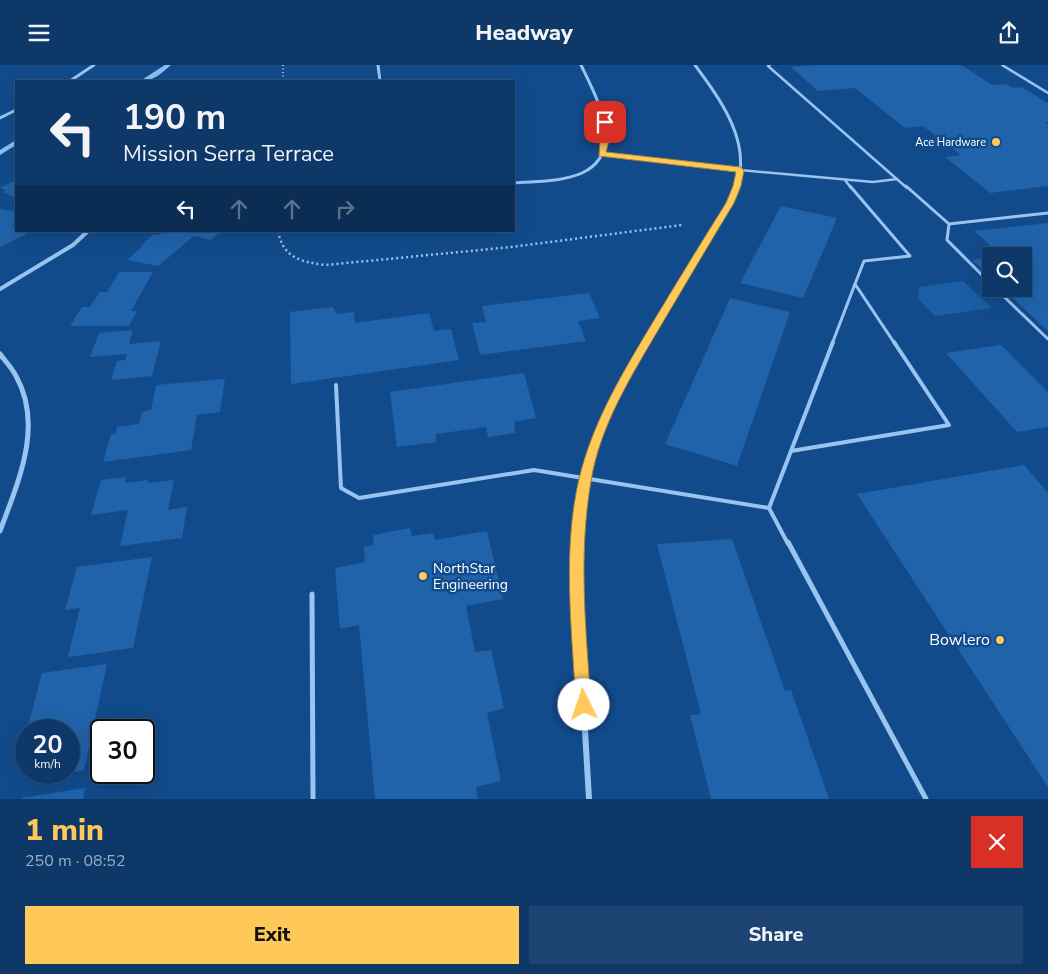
<!DOCTYPE html>
<html lang="en">
<head>
<meta charset="utf-8">
<style>
	body { margin:0; font-family:"Nunito Sans",sans-serif; background:#1c4371; color:#f1f3f6; height:100vh; display:flex; flex-direction:column; font-size:19px; white-space:nowrap }
	* { box-sizing:border-box; margin:0 }
	p { font-size:16px; color:#9bacc0 }
	.icon { flex:none; width:28px; height:28px; fill:none; stroke:currentColor; stroke-width:2; stroke-linecap:round; stroke-linejoin:round }
	.map { position:relative; height:734px; overflow:hidden }
	.drawer { display:flex; flex-direction:column; background:#0e3868; flex:1 }
	.drawer>* { flex:none }
	.banner { position:absolute; left:15px; top:15px; width:500px; height:152px; border-radius:0px; box-shadow:0 5px 20px #0002,0 0 0 1px #2e527c; background:#0e3868; color:#f1f3f6; overflow:hidden }
	.tools { position:absolute; left:982px; top:182px; display:grid; gap:10px }
	.tools a { display:grid; place-items:center; width:50px; height:50px; border-radius:0px; background:#0e3868; box-shadow:0 5px 20px #0002,0 0 0 1px #2e527c; font-size:25px }
	.speed { position:absolute; left:15px; top:654px; display:flex; gap:10px; font-size:25px; font-weight:700; text-align:center }
	.speed>* { display:grid; place-content:center; width:65px; height:65px; border-radius:50%; background:#0e3868; box-shadow:0 5px 20px #0002,0 0 0 1px #2e527c; line-height:1 }
	.speed small { font-size:12px; font-weight:400 }
	.speed .limit { border:2px solid #111; border-radius:8px; background:#fff; color:#111 }
	.pin { position:absolute; display:grid; place-items:center; width:42px; height:42px; color:#fff; margin:-21px; border-radius:10px; box-shadow:0 2px 8px #0006 }
	.me { position:absolute; width:55px; margin:-28px; rotate:356deg; stroke-linejoin:round; filter:drop-shadow(0 0 4px #0008) }
	.turn { display:flex; align-items:center; gap:18px; height:105px; padding:0 25px; font-size:22px }
	.turn .icon { width:65px; height:65px; stroke-width:2.5 }
	.turn b { display:block; font-size:35px; line-height:42px }
	.lanes { display:flex; align-items:center; height:48px; padding:0 25px; background:#0003; justify-content:center; gap:25px; direction:ltr }
	.lanes .off { opacity:.35 }
	.round { display:grid; place-items:center; flex:none; width:52px; height:52px; border-radius:0px; background:#1c4371 }
	.summary { display:flex; align-items:center; justify-content:space-between; height:85px; padding:0 25px }
	h1 { font-size:30px; font-weight:800; line-height:38px; color:#ffc959 }
	.action { display:flex; gap:10px; margin-top:auto; padding:10px 25px }
	.action a { flex:1; height:58px; border-radius:0px; background:#ffc959; color:#111; font-size:20px; font-weight:800; line-height:58px; text-align:center }
	.action a+a { background:#1c4371; color:#f1f3f6 }
	header { display:flex; justify-content:space-between; align-items:center; height:65px; padding:0 25px; background:#0e3868; font-size:22px; font-weight:800 }
	.map>svg:first-child { display:block }
</style>
</head>
<body>
<header><svg class="icon" aria-label="menu" viewBox="0 0 24 24"><path d="M4 6h16M4 12h16M4 18h16"/></svg>Headway<svg class="icon" aria-label="share" viewBox="0 0 24 24"><path d="M12 15V3M7 8l5-5 5 5M5 13v7h14v-7"/></svg></header>
<div class="map">
<svg width="1048" height="734" viewBox="0 0 1048 734">
	<rect width="100%" height="100%" fill="#124b8b"/>
	<path fill="#1a5ea5" d="M963,216L992,243L935,251L918,234L919,222Z"/>
	<g fill="none" stroke-linecap="round" stroke-linejoin="round">
		<g fill="#8bc0f4" fill-rule="evenodd">
			<path d="M165,0H171C162,8 152,17 140,16Z"/>
			<path d="M16,75V80L0,90V85Z"/>
		</g>
	</g>
	<g fill="#2063ab">
		<path d="M814,0H961L992,20L1006,19L1013,23L1021,22L1048,38V57H1045L1048,59V121L990,128L945,92L961,90L923,61L905,63L855,23L818,26L791,2Z"/>
		<path d="M16,115V133L3,127L6,125L0,123Z"/>
		<path d="M781,141L837,153L803,233L740,218Z"/>
		<path d="M0,144L16,146V156L12,160L16,163V166H22L27,169L0,182Z"/>
		<path d="M1048,158V266L1003,224H1024V191H1002L974,166Z"/>
		<path d="M163,166H220L211,175L194,171L158,201L127,195L143,181H140L154,169L159,170Z"/>
		<path d="M991,192V212L972,195Z"/>
		<path d="M119,207H153L131,246H137L129,261H70L82,242H90L100,227H107Z"/>
		<path d="M589,228L600,253L578,256L586,276L480,290L472,258L486,257L482,241Z"/>
		<path d="M730,233L790,247L737,401L665,379Z"/>
		<path d="M333,242L337,249L354,247L355,258L429,248L434,266L451,264L459,295L291,319L290,247Z"/>
		<path d="M133,265L129,279L161,276L152,311L111,315L117,296L125,295L127,289L90,292L99,268Z"/>
		<path d="M1001,280L1048,327V362L1017,367L946,288Z"/>
		<path d="M524,308L536,353L514,357L515,368L488,372L486,362L436,369V377L397,382L390,327Z"/>
		<path d="M225,314L220,347L197,350L191,385L103,397L111,369H115L117,362L139,359L142,347L151,345L156,320Z"/>
		<path d="M1024,400L1048,428V722L857,429Z"/>
		<path d="M126,412L125,418L148,415L147,418L174,415L168,445L187,442L182,473L120,481L128,445L91,450L101,415Z"/>
		<path d="M410,463L412,471L433,468L435,475L487,466L503,534L466,541L475,587L491,585L504,643L487,648L501,716L476,722L478,734H375L359,560L340,564L335,503L365,497L364,482L374,480L373,470Z"/>
		<path d="M732,474L785,626L791,625L829,734H711L690,650L701,649L657,479Z"/>
		<path d="M152,492L133,583L68,592L80,543L65,545L77,502Z"/>
		<path d="M107,599L84,705L69,708V665H27L42,608Z"/>
		<path d="M31,708H64L65,709L30,714Z"/>
		<path d="M85,723L83,734H22V733Z"/>
	</g>
	<g fill="none" stroke-linecap="round" stroke-linejoin="round">
		<path stroke="#99c4f1" stroke-width="2" stroke-dasharray="1 2.5" stroke-linecap="butt" d="M283,0V16"/>
		<path stroke="#99c4f1" stroke-width="2.5" stroke-dasharray="2 3" stroke-linecap="butt" d="M278,166C283,193 301,197 326,200L511,182L682,160"/>
		<g stroke="#99c4f1" stroke-width="2.5">
			<path d="M770,0L768,1L907,123"/>
			<path d="M1002,0L1048,28"/>
			<path d="M740,105L873,117L897,114"/>
			<path d="M845,115L851,123"/>
		</g>
		<g stroke="#99c4f1" stroke-width="3">
			<path d="M850,121L910,191L864,196L855,219"/>
			<path d="M906,121L949,159L1048,148"/>
			<path d="M949,159L947,175L991,219"/>
			<path d="M996,224L1048,274"/>
			<path d="M832,279L855,219L895,279"/>
		</g>
		<g stroke="#99c4f1" stroke-width="4">
			<path d="M336,320L341,423L359,433L534,405L769,443L788,479"/>
			<path d="M791,386L949,360L894,277"/>
			<path d="M769,443L833,277"/>
		</g>
		<g stroke="#99c4f1" stroke-width="5">
			<path d="M788,477L926,734"/>
			<path d="M312,529L313,734"/>
		</g>
		<g stroke="#99c4f1" stroke-width="3">
			<path d="M378,0L380,16"/>
			<path d="M695,0C720,34 753,78 736,123"/>
			<path d="M70,16L94,0"/>
			<path d="M0,53L16,45"/>
			<path d="M602,89L740,105"/>
			<path d="M514,118C536,116 562,117 582,108C627,87 596,31 581,0"/>
		</g>
		<g stroke="#99c4f1" stroke-width="4">
			<path d="M0,224L73,180L88,166"/>
			<path d="M645,279L730,138L736,121"/>
		</g>
		<g stroke="#99c4f1" stroke-width="5">
			<path d="M0,289C5,296 12,303 16,311C44,361 18,417 0,466"/>
			<path d="M578,479C584,397 604,347 646,277"/>
		</g>
		<path stroke="#99c4f1" stroke-width="6" d="M578,477L576,511L589,734"/>
	</g>
	<path fill="#ffc959" stroke="#a6833a" d="M605,55L608,57L609,76L606,87L740,102L744,105L741,121L734,138C709,179 685,220 660,262C632,310 600,360 591,416C578,491 586,565 591,640L589,645L584,647L578,645L576,640C572,565 562,487 579,414C593,356 623,307 653,257C677,217 701,178 726,138L733,121L736,107L599,91L601,57Z"/>
	<g fill="#ffc959" stroke="#124b8b" stroke-width="2">
		<circle cx="996" cy="77" r="5"/>
		<circle cx="423" cy="511" r="5"/>
		<circle cx="1000" cy="575" r="5"/>
	</g>
	<g text-anchor="middle" dominant-baseline="central" stroke-width="5" stroke-linejoin="round" paint-order="stroke">
		<g font-size="11" fill="#fff" stroke="#124b8b" text-anchor="end">
			<text x="986" y="77">Ace Hardware</text>
		</g>
		<g font-size="14" fill="#fff" stroke="#124b8b" text-anchor="start">
			<text x="433" y="503">NorthStar<tspan x="433" dy="16">Engineering</tspan></text>
		</g>
		<g font-size="16" fill="#fff" stroke="#124b8b" text-anchor="end">
			<text x="990" y="575">Bowlero</text>
		</g>
	</g>
</svg>
<div class="tools">
<a><svg class="icon" aria-label="search" viewBox="0 0 24 24"><circle cx="10" cy="10" r="6"/><path d="M15 15l6 6"/></svg></a>
</div>
<div class="speed"><div>20<small>km/h</small></div><div class="limit">30</div></div>
<div class="pin" style="left:605px;top:57px;background:#d93025"><svg class="icon" aria-label="arrive" viewBox="0 0 24 24"><path d="M6 21V4h12l-3 4 3 4H6"/></svg></div>
<svg class="me" style="left:584px;top:640px" viewBox="-20 -20 40 40"><circle r="19" fill="#fff"/><path d="M0-13L10 11 0 6-10 11z" fill="#ffc959"/></svg>
<div class="banner">
<div class="turn"><svg class="icon" aria-label="left" viewBox="0 0 24 24"><path d="M17 20v-9H6M10 6l-5 5 5 5"/></svg><div><b>190 m</b>Mission Serra Terrace</div></div>
<div class="lanes"><svg class="icon" aria-label="left" viewBox="0 0 24 24"><path d="M17 20v-9H6M10 6l-5 5 5 5"/></svg><svg class="icon off" aria-label="ahead" viewBox="0 0 24 24"><path d="M12 20V5M6 11l6-6 6 6"/></svg><svg class="icon off" aria-label="ahead" viewBox="0 0 24 24"><path d="M12 20V5M6 11l6-6 6 6"/></svg><svg class="icon off" aria-label="right" viewBox="0 0 24 24"><path d="M7 20v-9h11M14 6l5 5-5 5"/></svg></div>
</div>
</div>
<section class="drawer">
<div class="summary"><div><h1>1 min</h1><p>250 m · 08:52</p></div><a class="round" style="background:#d93025;color:#fff"><svg class="icon" aria-label="close" viewBox="0 0 24 24"><path d="M6 6l12 12M18 6L6 18"/></svg></a></div>
<div class="action"><a>Exit</a><a>Share</a></div>
</section>
</body>
</html>
